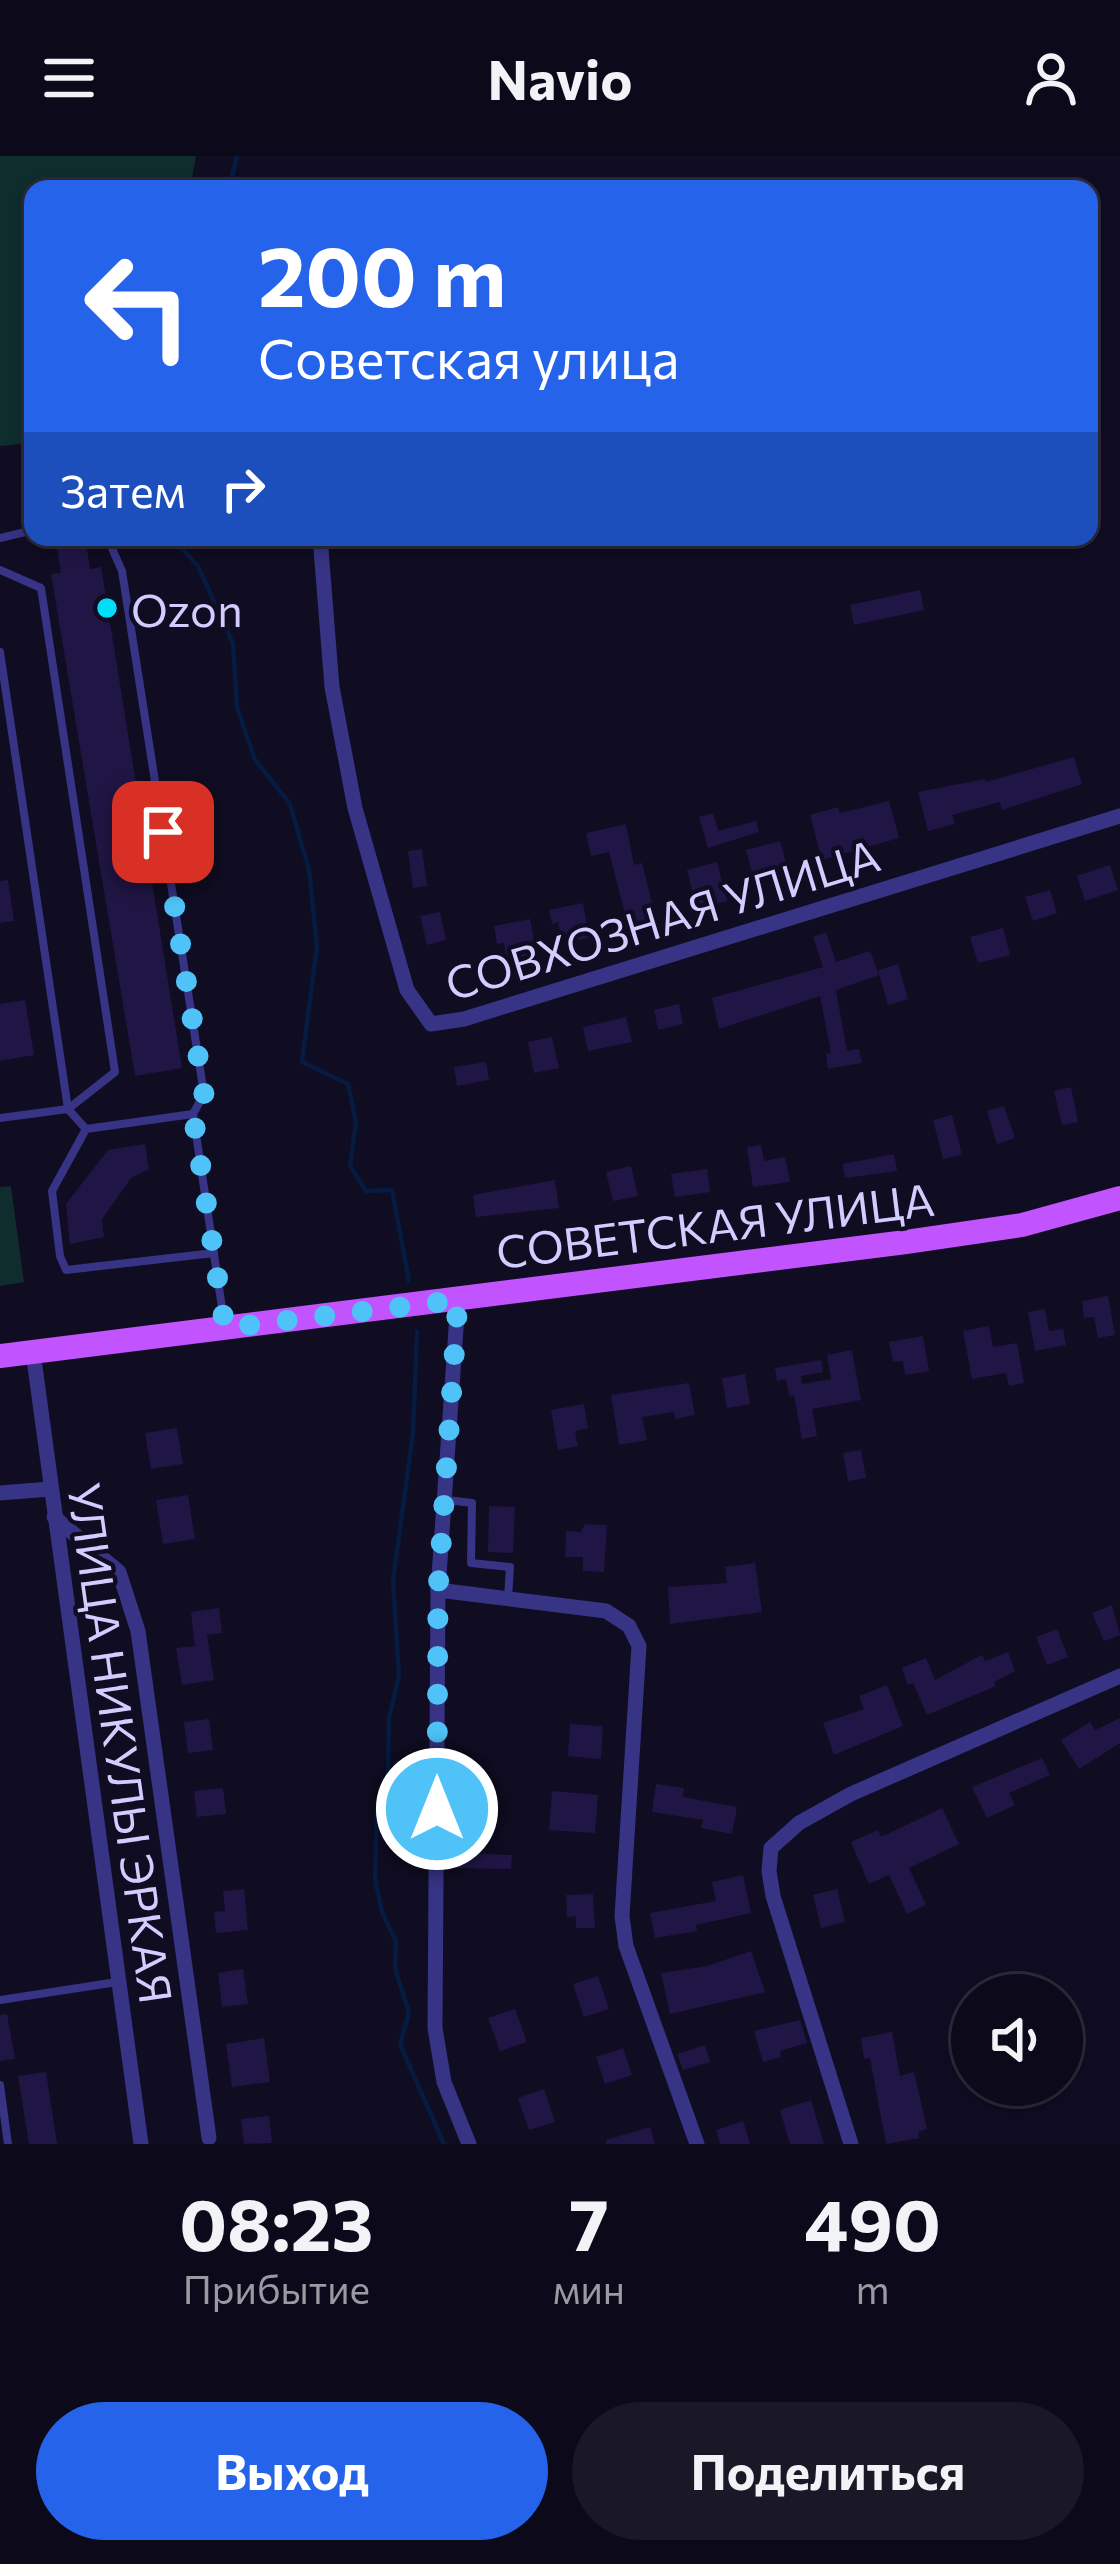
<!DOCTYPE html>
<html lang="ru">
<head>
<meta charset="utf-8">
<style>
	body { margin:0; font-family:Commissioner,sans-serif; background:#1a1727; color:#f1f3f6; height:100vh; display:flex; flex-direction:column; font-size:45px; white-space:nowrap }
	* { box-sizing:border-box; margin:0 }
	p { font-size:39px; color:#9a9aa2 }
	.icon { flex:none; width:66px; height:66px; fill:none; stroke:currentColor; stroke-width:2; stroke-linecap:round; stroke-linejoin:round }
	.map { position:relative; height:1988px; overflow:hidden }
	.panel { display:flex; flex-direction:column; background:#0c091a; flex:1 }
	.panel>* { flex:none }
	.top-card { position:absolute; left:24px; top:24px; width:1074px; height:366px; border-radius:24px; box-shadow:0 6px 18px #0003,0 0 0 3px #2c2a39; background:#2563eb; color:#fff; overflow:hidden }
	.tools { position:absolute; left:951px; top:1818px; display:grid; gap:24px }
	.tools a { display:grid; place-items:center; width:132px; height:132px; border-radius:50%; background:#0c091a; box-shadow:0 6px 18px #0003,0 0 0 3px #2c2a39; font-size:60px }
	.pin { position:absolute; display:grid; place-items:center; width:102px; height:102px; color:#fff; margin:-51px; border-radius:24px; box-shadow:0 6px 18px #0006 }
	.me { position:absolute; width:132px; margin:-66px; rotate:0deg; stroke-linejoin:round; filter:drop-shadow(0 0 9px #0008) }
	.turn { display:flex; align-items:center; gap:42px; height:252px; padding:0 36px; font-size:54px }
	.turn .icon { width:156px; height:156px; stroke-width:2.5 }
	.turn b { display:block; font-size:84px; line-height:102px }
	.then { display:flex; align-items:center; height:114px; padding:0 36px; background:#0003; gap:24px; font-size:45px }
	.eta { display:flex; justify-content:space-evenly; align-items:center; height:204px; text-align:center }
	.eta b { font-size:72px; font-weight:700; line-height:84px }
	.cta { display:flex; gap:24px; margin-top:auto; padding:24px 36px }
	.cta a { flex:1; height:138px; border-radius:72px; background:#2563eb; color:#fff; font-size:48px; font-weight:700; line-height:138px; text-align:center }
	.cta a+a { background:#1a1727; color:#f1f3f6 }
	header { display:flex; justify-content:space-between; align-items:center; height:156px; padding:0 36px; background:#0c091a; font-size:54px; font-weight:700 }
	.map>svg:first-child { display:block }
</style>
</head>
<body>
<header><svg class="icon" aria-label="menu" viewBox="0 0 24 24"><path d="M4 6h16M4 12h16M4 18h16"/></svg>Navio<svg class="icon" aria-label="person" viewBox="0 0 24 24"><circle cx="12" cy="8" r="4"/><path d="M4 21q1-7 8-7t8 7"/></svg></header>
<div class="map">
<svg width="1120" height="1988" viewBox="0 0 1120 1988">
	<rect width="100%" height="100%" fill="#100c22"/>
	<g fill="#0e2d2c">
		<path d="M0,0H196L190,33H33V287L0,290Z"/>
		<path d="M11,1030L24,1126L0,1130V1031Z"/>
	</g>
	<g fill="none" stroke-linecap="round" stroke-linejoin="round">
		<g stroke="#051b41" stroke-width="4.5">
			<path d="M229,33L237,0"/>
			<path d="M171,381L198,410L233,488L237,551L255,604L290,648L309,714L317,790L302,906L348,928L356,966L350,1010L366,1035L392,1034L409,1125"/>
			<path d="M417,1175L413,1277L393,1424L399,1520L389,1562L388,1616L377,1654L375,1723L382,1756L396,1786L395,1812L409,1857L400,1888L444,1988"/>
		</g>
	</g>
	<g fill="#201645">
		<path d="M86,386L90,413L101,411L182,912L135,920L51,418L61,417L57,390Z"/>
		<path d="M920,434L924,454L854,469L850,449Z"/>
		<path d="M1074,601L1082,628L1002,654L1000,646L952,659L955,668L928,675L918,636L985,623L986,626Z"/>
		<path d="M889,645L899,682L822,704L810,659L838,651L840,657Z"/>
		<path d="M713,657L718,675L756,665L759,676L708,692L699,661Z"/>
		<path d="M626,668L634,709L642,707L656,763L628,770L609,696L591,700L586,677Z"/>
		<path d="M780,685L788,714L754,724L746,694Z"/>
		<path d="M422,693L427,730L413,732L408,695Z"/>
		<path d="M717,706L727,745L697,753L687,714Z"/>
		<path d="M1110,709L1118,734L1085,745L1077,720Z"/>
		<path d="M8,724L14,765L0,767V725Z"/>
		<path d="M1050,734L1057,757L1033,765L1025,741Z"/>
		<path d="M583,747L589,782L562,787L558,766L552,768L549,754Z"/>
		<path d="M440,756L446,784L427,789L420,760Z"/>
		<path d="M530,763L537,799L507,805L504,787L497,788L494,770Z"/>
		<path d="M1003,772L1010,799L978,807L970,781Z"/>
		<path d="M826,776L836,806L870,795L879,819L836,834L847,895L859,893L862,907L828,913L826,898L831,897L820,840L719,873L712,842L823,811L813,781Z"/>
		<path d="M898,808L908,843L888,849L878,814Z"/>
		<path d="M25,844L34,899L0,905V848Z"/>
		<path d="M679,848L683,868L658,874L654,854Z"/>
		<path d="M626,861L632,886L588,895L583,871Z"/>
		<path d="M552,881L559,912L534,917L528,886Z"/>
		<path d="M486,906L489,924L457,930L454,911Z"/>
		<path d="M1071,931L1078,966L1062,969L1054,935Z"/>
		<path d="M1004,950L1015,982L997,988L987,955Z"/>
		<path d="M952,959L962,999L943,1003L933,964Z"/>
		<path d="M145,988L149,1013L131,1022L102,1063L104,1081L70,1088L66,1048L108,994Z"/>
		<path d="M761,989L764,1005L785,1001L790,1026L753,1031L747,991Z"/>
		<path d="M894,998L897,1015L845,1022L843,1008Z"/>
		<path d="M631,1010L638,1040L613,1045L606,1016Z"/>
		<path d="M707,1013L710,1036L675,1041L671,1018Z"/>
		<path d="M555,1024L559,1052L476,1061L473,1039Z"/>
		<path d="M1108,1140L1115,1179L1098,1182L1094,1161L1084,1162L1082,1145Z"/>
		<path d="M1045,1153L1049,1175L1063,1173L1066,1189L1035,1195L1028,1156Z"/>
		<path d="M989,1170L993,1191L1017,1187L1024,1227L1009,1230L1006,1217L972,1223L963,1175Z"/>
		<path d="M923,1180L929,1215L905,1219L903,1205L893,1206L889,1186Z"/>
		<path d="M852,1194L861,1244L812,1253L817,1280L802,1283L794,1239L789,1240L786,1223L777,1225L775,1212L821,1204L823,1216L801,1220L802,1228L831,1223L827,1199Z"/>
		<path d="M745,1218L750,1248L727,1252L722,1222Z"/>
		<path d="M689,1227L695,1259L675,1263L674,1256L642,1261L647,1284L619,1289L611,1239Z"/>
		<path d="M584,1248L588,1272L575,1275L578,1290L558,1294L551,1254Z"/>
		<path d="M177,1272L183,1308L151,1313L145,1277Z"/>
		<path d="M861,1294L866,1322L848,1325L843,1297Z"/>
		<path d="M188,1339L195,1383L163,1388L156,1344Z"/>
		<path d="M489,1350L515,1351L513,1397L488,1396Z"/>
		<path d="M585,1368L607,1369L604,1416L583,1415V1401H565L566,1375L581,1376Z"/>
		<path d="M755,1407L762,1456L670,1468L668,1431L727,1427L725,1411Z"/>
		<path d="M1112,1449L1120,1479L1104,1485L1092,1457Z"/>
		<path d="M219,1452L222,1477L207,1479L214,1524L182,1529L176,1492L195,1490L191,1456Z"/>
		<path d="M1057,1473L1068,1501L1047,1509L1036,1481Z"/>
		<path d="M1008,1496L1015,1515L994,1526L996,1530L927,1559L913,1527L908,1529L902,1512L926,1502L935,1524L982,1499L985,1505Z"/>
		<path d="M887,1529L903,1570L834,1599L823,1567L864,1553L859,1540Z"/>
		<path d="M1120,1562V1587L1079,1613L1061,1584L1090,1566L1095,1574Z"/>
		<path d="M209,1563L213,1594L188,1597L184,1566Z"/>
		<path d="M570,1568L603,1570L601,1603L568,1600Z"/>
		<path d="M1042,1602L1050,1619L1009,1637L1015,1649L987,1662L972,1631Z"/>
		<path d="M656,1628L684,1632L683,1641L737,1651L732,1678L701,1672L703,1664L652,1656Z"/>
		<path d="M223,1632L226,1658L197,1661L194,1635Z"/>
		<path d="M552,1635L598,1639L595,1677L549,1674Z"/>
		<path d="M942,1652L959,1688L909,1712L926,1749L907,1758L889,1719L869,1728L851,1686L878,1674L881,1681Z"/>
		<path d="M455,1697L512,1699L511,1713L455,1712Z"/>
		<path d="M743,1719L751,1757L696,1769L697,1775L655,1782L650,1757L716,1745L712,1726Z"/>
		<path d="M244,1733L248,1774L216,1777L214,1756L225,1755L223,1735Z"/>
		<path d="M837,1733L845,1766L821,1772L813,1739Z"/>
		<path d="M593,1738L595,1772H576V1760L567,1761L566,1739Z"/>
		<path d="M751,1795L765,1836L670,1858L661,1817L707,1810Z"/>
		<path d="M243,1813L248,1848L222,1851L218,1817Z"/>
		<path d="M598,1820L609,1853L584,1861L573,1828Z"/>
		<path d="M515,1853L527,1886L500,1895L488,1862Z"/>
		<path d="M7,1858L15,1903L0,1905V1859Z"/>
		<path d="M800,1864L807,1887L780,1895L781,1901L763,1906L754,1875Z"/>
		<path d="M892,1876L900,1920L914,1916L927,1973L918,1976L919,1982L886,1988L870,1902L864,1903L861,1882Z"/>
		<path d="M264,1882L270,1926L232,1931L226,1888Z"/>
		<path d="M705,1889L710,1906L683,1914L677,1898Z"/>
		<path d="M623,1892L632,1919L605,1928L596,1901Z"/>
		<path d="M46,1916L57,1988H29L18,1920Z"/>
		<path d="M544,1933L555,1966L529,1974L518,1942Z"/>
		<path d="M811,1944L824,1988H790L780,1954Z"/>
		<path d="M269,1960L272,1987L244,1988L241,1963Z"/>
		<path d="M743,1965L750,1988H720L716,1974Z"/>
		<path d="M650,1971L655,1988H606V1984Z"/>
	</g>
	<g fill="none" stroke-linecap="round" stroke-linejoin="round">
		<g stroke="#373385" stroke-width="8">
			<path d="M107,381L122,415L204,938L193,958"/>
			<path d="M0,382L33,374"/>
			<path d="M0,414L41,432L115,916L68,953L86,973L193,958L224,1165"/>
			<path d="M0,496L68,953L0,962"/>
			<path d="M86,973L52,1035L60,1100L66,1114L214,1097"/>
			<path d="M447,1344L472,1347L471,1407L510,1411L508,1442"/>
			<path d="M0,1844L117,1826"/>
			<path d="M0,1929L8,1988"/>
		</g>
		<g stroke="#373385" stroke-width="15">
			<path d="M320,381L332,531L355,652L407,834L431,868L464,863L1120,660"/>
			<path d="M458,1144L438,1434L435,1872L444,1926L469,1988"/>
			<path d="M33,1196L141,1988"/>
			<path d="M0,1337L50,1333"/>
			<path d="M54,1361L119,1416L138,1475L209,1982"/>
			<path d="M438,1434L606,1455L629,1470L639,1490L622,1760L626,1790L697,1988"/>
			<path d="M851,1988L773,1740L769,1715L771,1692L799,1667L851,1638L1120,1520"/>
		</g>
		<path stroke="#c154ff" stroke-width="24" d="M0,1200L906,1086L1022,1069L1120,1042"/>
	</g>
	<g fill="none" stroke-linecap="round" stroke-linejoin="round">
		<path stroke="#4fc3f7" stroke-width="21" stroke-dasharray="0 37.8" d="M163,676L204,938L193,958L225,1172L458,1144L438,1434L437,1653"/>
	</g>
	<circle fill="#00ddf8" stroke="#100c22" stroke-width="4.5" cx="107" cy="452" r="12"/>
	<g text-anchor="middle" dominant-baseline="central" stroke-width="9" stroke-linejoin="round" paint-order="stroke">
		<g font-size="45" fill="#d3cdff" stroke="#100c22" text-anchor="start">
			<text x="131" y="452">Ozon</text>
		</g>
		<g font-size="45" fill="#d3cdff" stroke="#100c22">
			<text transform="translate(662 762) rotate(-17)">СОВХОЗНАЯ УЛИЦА</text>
			<text transform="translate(715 1068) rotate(-7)">СОВЕТСКАЯ УЛИЦА</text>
			<text transform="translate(122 1587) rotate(82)">УЛИЦА НИКУЛЫ ЭРКАЯ</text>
		</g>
	</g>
</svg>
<div class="tools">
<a><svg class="icon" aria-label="sound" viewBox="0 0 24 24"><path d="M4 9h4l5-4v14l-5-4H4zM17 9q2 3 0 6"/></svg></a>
</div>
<div class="pin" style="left:163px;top:676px;background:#d93025"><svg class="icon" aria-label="arrive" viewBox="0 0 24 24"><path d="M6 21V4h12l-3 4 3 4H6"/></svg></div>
<svg class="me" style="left:437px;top:1653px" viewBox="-20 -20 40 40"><circle r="17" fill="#4fc3f7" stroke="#fff" stroke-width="3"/><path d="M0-11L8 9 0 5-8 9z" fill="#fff"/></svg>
<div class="top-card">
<div class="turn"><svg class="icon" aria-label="left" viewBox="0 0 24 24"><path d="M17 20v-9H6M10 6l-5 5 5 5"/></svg><div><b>200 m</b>Советская улица</div></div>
<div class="then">Затем<svg class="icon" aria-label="right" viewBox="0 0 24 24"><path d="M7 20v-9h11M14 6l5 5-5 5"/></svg></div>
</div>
</div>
<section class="panel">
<div class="eta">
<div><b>08:23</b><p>Прибытие</p></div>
<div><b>7</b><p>мин</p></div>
<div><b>490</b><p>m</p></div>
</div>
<div class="cta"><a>Выход</a><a>Поделиться</a></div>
</section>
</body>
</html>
